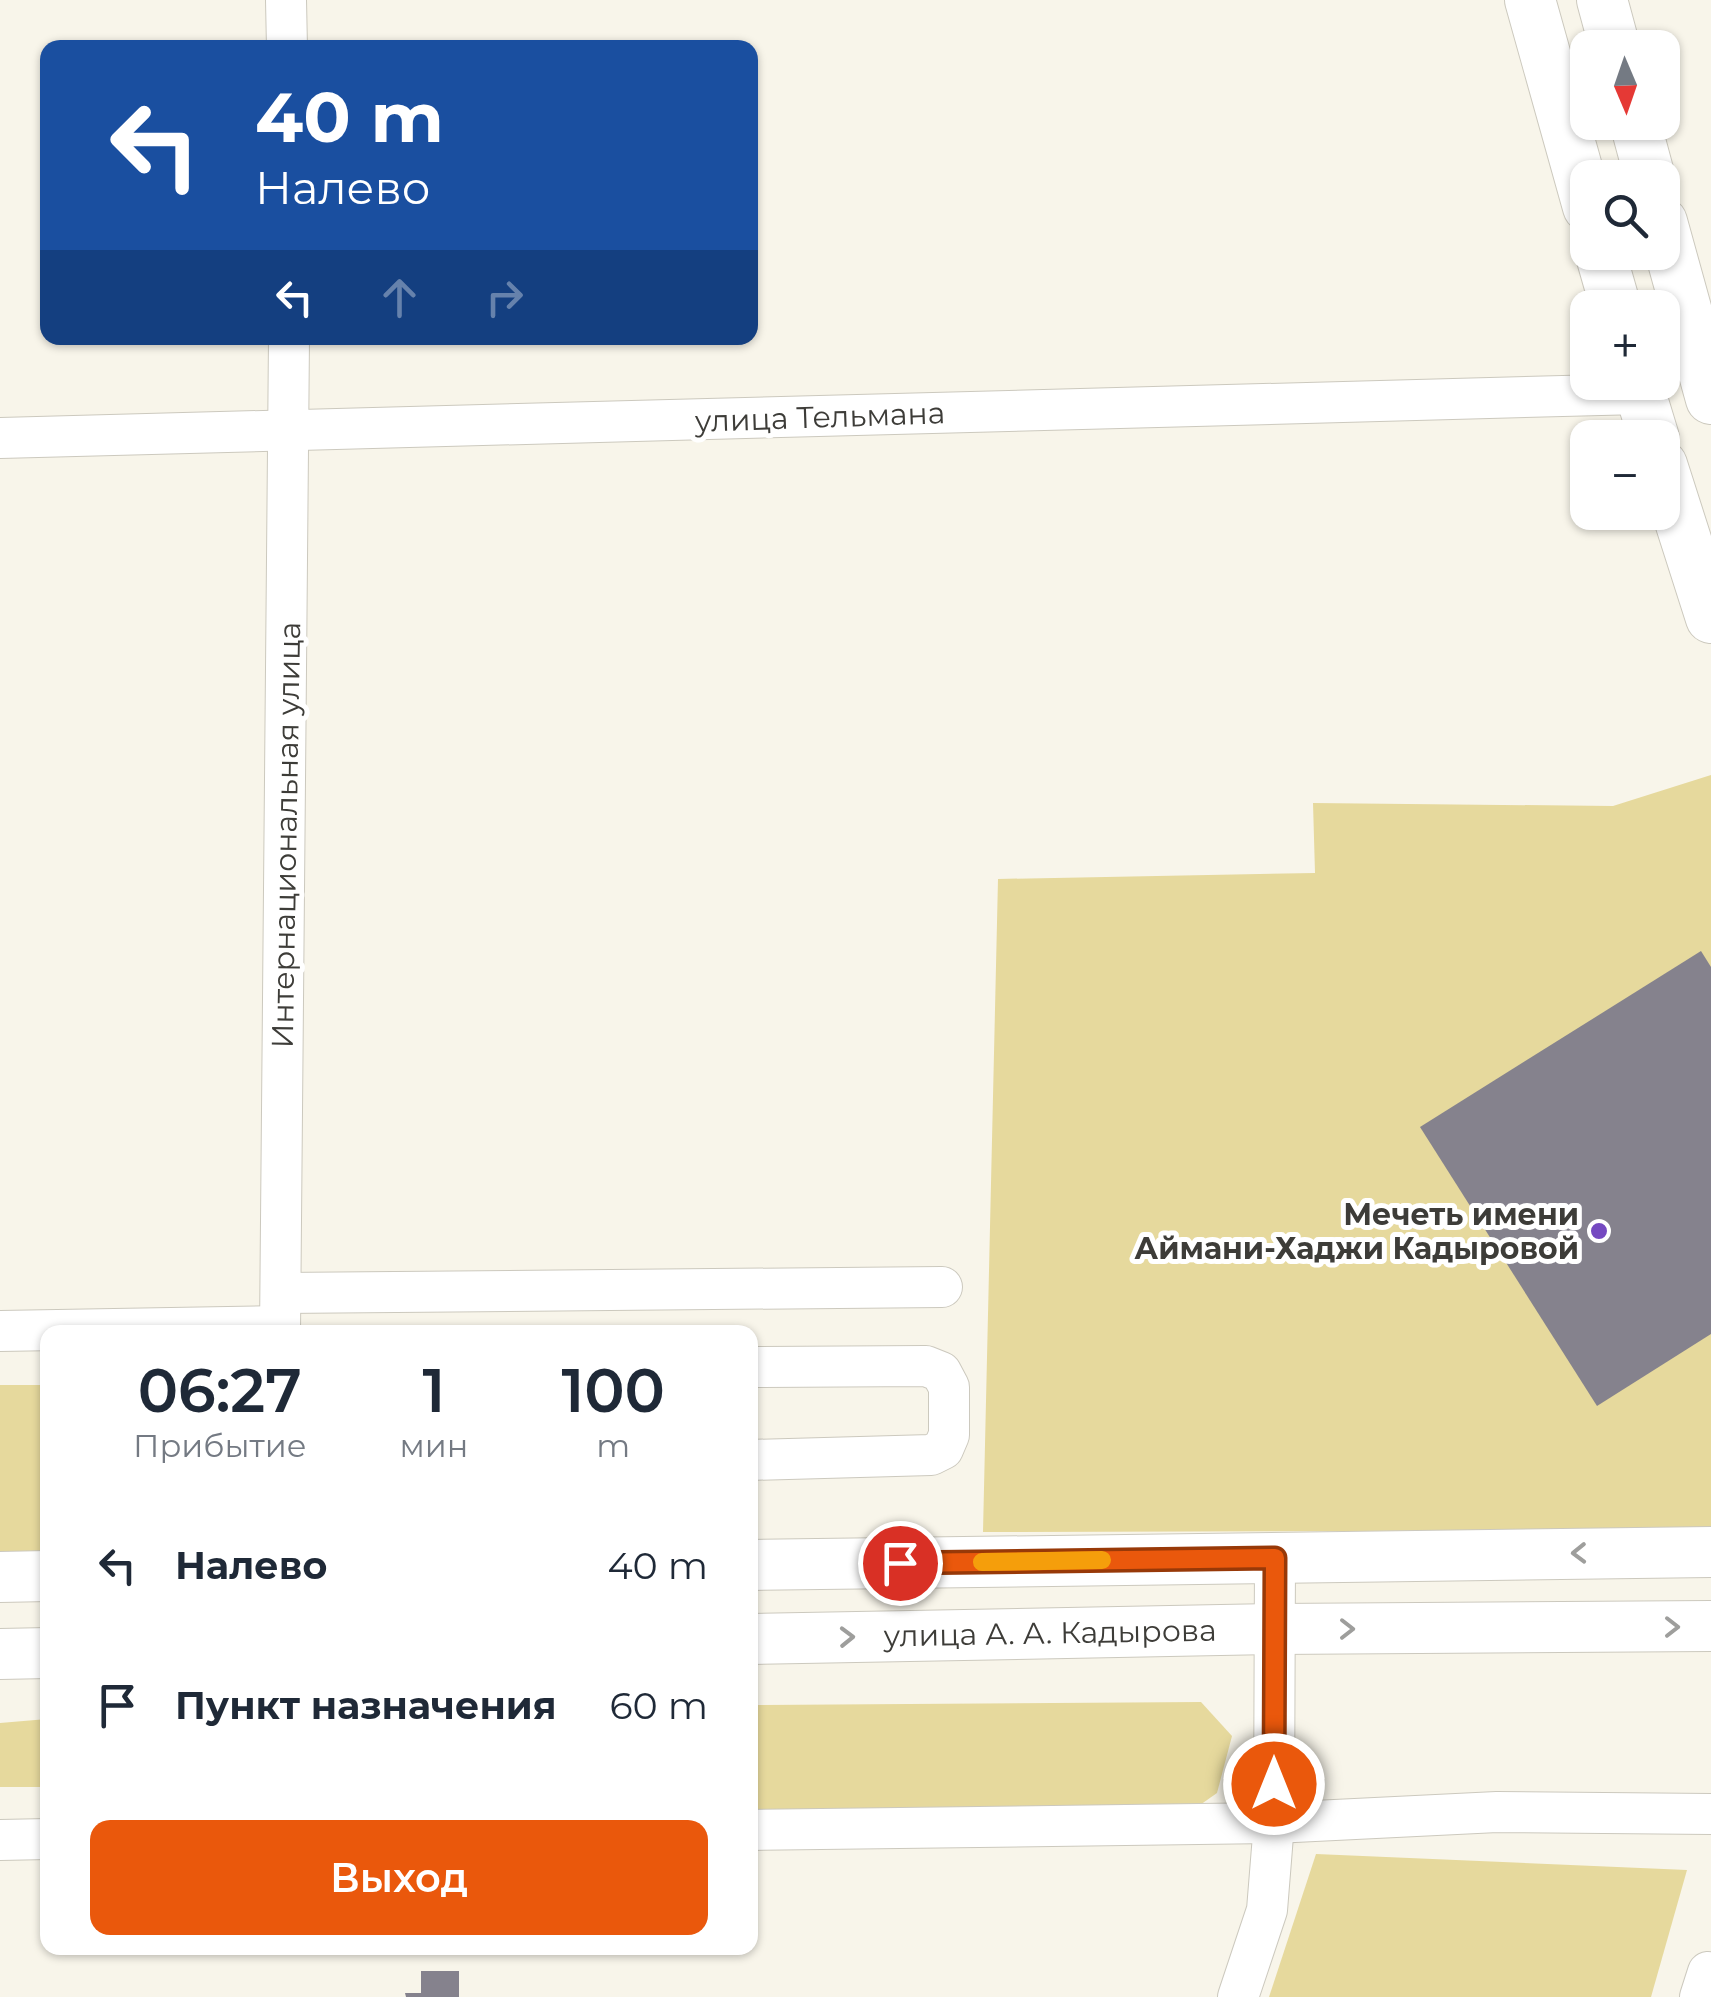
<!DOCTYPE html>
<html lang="ru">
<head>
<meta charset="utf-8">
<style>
	body { margin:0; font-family:Montserrat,sans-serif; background:#f2f2f3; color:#1f2937; height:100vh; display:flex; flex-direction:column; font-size:38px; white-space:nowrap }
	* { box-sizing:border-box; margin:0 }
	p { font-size:32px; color:#747a83 }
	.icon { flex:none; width:55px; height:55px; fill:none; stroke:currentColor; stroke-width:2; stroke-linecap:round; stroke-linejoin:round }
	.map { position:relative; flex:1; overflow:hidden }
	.drawer { position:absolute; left:40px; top:1325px; width:718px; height:630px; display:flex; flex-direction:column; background:#fff; border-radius:20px; box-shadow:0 2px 8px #0004 }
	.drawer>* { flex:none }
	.hud { position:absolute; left:40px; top:40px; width:718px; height:305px; border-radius:20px; box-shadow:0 2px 8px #0004; background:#1a4fa0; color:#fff; overflow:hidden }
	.needle { width:65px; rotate:178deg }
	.buttons { position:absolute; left:1570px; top:30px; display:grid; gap:20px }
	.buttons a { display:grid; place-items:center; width:110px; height:110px; border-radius:20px; background:#fff; box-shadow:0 2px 8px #0004; font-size:50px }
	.pin { position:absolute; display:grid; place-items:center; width:85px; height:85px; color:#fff; margin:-42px; border:5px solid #fff; border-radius:50%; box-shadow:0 2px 10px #0007 }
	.me { position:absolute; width:110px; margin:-55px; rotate:0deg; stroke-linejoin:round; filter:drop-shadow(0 0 8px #0008) }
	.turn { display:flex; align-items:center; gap:35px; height:210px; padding:0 50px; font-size:45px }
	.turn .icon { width:130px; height:130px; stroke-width:2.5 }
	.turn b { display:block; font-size:70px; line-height:85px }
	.lanes { display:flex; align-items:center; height:95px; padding:0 50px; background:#0003; justify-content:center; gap:50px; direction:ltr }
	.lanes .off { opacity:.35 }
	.eta { display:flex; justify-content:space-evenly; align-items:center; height:170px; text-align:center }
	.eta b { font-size:60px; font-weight:600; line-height:70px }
	.cta { display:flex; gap:20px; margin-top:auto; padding:20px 50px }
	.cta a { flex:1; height:115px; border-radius:20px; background:#ea580c; color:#fff; font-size:40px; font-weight:600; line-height:115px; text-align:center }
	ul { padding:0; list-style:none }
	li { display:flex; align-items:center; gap:30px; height:140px; padding:0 50px }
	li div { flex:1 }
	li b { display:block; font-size:38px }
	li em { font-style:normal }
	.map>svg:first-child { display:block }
</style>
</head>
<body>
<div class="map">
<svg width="1711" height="1997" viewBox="0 0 1711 1997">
	<rect width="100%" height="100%" fill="#f8f5ea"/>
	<g fill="#e6d99d">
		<path d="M1711,775V1530L983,1532L998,879L1315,873L1313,803L1613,806Z"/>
		<rect x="0" y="1385" width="47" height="171"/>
		<path d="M1201,1702L1232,1736L1217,1793L1190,1812L750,1817V1705Z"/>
		<path d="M47,1719V1787H0V1723Z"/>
		<path d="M1316,1854L1687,1870L1651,1997H1269Z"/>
	</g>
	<g fill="#85828d">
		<path d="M1701,951L1711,967V1334L1597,1406L1420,1127Z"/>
		<path d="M421,1971H459V1997H406L405,1993H421Z"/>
	</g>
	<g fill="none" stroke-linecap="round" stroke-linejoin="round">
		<g stroke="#ccc9be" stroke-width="42">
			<g id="minor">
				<path d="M286,0L287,48"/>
				<path d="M0,438L1640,394"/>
				<path d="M281,1293L942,1287"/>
				<path d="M0,1331L280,1326"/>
				<path d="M280,1332L289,338"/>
				<path d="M750,1367L926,1366L941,1372L949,1387V1435L943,1449L931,1455L750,1460"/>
				<path d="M750,1830L1274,1823L1497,1812L1711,1814"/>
				<path d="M0,1840L48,1839"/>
				<path d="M1238,1997L1267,1910L1274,1823L1275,1558"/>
				<path d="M1700,1997L1708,1972"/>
			</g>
		</g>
		<g stroke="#ccc9be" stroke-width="52">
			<g id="major">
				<path d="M1530,0L1588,207"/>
				<path d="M1602,0L1615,48"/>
				<path d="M1635,122L1650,178"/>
				<path d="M1662,222L1711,399"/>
				<path d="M1600,252L1616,308"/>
				<path d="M1637,382L1654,438"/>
				<path d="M1662,465L1711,618"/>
				<path d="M750,1565L1711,1552"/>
				<path d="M0,1577L48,1576"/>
				<path d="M750,1639L1275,1629L1711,1626"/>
				<path d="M0,1654L48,1653"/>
			</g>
		</g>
		<use href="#minor" stroke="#fff" stroke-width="40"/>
		<use href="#major" stroke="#fff" stroke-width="50"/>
	</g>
	<defs><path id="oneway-chevron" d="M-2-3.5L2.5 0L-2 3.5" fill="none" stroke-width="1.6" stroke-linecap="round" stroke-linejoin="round" transform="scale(2.5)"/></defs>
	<g stroke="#9e9e9c">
		<use href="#oneway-chevron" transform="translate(1579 1553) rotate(179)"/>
		<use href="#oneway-chevron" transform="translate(1672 1627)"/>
		<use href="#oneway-chevron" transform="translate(1347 1629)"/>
		<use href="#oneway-chevron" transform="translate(847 1637) rotate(-1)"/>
	</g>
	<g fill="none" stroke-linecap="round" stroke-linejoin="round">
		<g stroke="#983908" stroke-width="25">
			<path id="route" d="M900,1563L1275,1558L1274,1784"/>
		</g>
		<use href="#route" stroke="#ea580c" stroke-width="18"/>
		<path stroke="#f59e0b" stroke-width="18" d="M982,1562L1102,1560"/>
	</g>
	<circle fill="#7549c1" stroke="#fff" stroke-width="4" cx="1599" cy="1231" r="10"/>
	<g text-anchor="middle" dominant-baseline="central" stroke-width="10" stroke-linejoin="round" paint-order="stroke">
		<g font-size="30" fill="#3d3c38" stroke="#fff">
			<text transform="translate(820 417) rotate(-2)">улица Тельмана</text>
			<text transform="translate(286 835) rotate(-89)">Интернациональная улица</text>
			<text transform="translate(1050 1633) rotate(-1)">улица А. А. Кадырова</text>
		</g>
		<g font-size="30" font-weight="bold" fill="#3d3c38" stroke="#fff" text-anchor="end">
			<text x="1579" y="1214">Мечеть имени<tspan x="1579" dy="34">Аймани-Хаджи Кадыровой</tspan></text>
		</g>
	</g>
</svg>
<div class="buttons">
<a><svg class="needle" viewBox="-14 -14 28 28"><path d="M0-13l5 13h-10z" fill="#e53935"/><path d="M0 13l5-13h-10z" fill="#747a83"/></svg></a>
<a><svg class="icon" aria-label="search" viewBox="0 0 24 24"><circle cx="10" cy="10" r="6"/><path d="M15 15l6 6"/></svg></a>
<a>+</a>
<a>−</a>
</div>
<div class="pin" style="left:900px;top:1563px;background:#d93025"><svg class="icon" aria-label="arrive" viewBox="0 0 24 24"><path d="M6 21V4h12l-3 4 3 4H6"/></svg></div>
<svg class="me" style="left:1274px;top:1784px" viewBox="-20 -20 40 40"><circle r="17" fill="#ea580c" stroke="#fff" stroke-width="3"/><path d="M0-11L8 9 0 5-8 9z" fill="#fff"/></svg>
<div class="hud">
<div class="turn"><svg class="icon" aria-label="left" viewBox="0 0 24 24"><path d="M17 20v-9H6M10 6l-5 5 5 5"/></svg><div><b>40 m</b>Налево</div></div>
<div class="lanes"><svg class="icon" aria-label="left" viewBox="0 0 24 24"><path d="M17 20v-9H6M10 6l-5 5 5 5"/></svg><svg class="icon off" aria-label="ahead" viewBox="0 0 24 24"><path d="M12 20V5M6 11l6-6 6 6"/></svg><svg class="icon off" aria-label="right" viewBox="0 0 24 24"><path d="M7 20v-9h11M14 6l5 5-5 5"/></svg></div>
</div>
<section class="drawer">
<div class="eta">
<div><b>06:27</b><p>Прибытие</p></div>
<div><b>1</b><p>мин</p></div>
<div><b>100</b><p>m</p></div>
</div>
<ul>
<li><svg class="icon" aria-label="left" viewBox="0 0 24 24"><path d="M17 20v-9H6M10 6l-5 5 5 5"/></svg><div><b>Налево</b></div><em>40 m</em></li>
<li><svg class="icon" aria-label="arrive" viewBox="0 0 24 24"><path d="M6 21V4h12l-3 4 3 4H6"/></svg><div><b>Пункт назначения</b></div><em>60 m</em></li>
</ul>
<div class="cta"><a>Выход</a></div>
</section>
</div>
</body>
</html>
